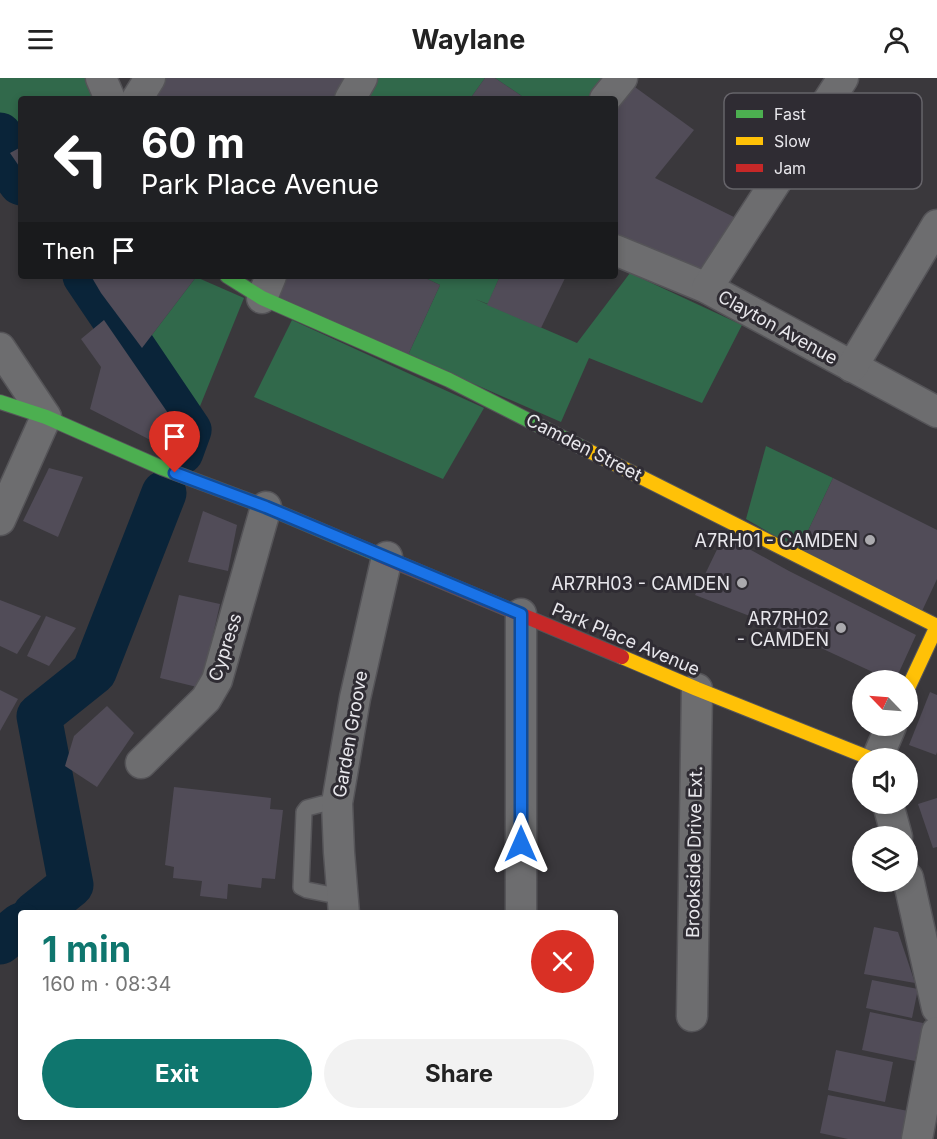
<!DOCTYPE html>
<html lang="en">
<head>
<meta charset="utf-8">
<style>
	body { margin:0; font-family:Inter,sans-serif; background:#f2f2f2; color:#222; height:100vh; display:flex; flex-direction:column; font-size:22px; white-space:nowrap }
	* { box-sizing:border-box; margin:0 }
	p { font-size:20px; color:#767676 }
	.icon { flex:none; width:33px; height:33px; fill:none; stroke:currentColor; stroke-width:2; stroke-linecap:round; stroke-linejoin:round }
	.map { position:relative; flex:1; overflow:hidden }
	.side { position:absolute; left:18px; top:832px; width:600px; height:210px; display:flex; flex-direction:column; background:#fff; border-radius:6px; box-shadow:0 3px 9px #0003 }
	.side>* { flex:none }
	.top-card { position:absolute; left:18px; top:18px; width:600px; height:183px; border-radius:6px; box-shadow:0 3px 9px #0003; background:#202124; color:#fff; overflow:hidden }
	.needle { width:39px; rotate:295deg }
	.tools { position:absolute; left:852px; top:592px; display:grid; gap:12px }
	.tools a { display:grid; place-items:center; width:66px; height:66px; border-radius:50%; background:#fff; box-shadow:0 3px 9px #0003; font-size:30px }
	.pin { position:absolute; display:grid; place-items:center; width:51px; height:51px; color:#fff; margin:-62px -26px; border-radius:50% 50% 50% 0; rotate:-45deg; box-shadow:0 0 6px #0007 }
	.pin .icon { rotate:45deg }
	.me { position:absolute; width:66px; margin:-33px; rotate:0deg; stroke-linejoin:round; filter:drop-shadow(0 0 4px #0008) }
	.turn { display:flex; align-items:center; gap:21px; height:126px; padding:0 24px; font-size:27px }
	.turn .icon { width:78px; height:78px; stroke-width:2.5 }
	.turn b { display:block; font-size:42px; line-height:51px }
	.then { display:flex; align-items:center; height:57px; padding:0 24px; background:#0003; gap:12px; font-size:22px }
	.round { display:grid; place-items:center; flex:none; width:63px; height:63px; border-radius:32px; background:#f2f2f2 }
	.head { display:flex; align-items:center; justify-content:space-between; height:102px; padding:0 24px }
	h1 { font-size:36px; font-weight:700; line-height:45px; color:#0f766e }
	.action { display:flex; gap:12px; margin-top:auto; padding:12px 24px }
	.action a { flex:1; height:69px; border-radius:36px; background:#0f766e; color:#fff; font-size:24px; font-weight:700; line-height:69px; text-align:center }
	.action a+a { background:#f2f2f2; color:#222 }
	header { display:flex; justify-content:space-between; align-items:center; height:78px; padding:0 24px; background:#fff; font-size:27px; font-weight:700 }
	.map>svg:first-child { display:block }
</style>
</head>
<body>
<header><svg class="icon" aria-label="menu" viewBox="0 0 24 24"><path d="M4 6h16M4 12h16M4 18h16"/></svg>Waylane<svg class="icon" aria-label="person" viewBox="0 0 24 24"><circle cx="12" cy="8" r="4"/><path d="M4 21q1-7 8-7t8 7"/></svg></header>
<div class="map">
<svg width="937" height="1061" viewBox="0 0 937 1061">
	<rect width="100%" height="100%" fill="#3a383c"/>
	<g fill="#31694b">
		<path d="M0,0H90L99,21H21V69L10,75L0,54Z"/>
		<path d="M374,0H485L470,21H361Z"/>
		<path d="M495,0H620L604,21H526Z"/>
		<path d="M630,195L742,247L702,325L589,280L561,344L408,277L440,207L421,198H500L488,226L475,221L577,265Z"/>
		<path d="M196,199L244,220L196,338L142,270Z"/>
		<path d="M292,242L484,330L443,401L254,319Z"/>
		<path d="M766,368L833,400L799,472L746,441Z"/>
	</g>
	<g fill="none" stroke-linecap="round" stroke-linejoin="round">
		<g stroke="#0a2439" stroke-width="45">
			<path d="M0,57L18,101L21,105"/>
			<path d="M85,198L189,352L181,374"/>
			<path d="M35,836L71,807L39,638L94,594L164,415"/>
			<path d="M0,864L21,847"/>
		</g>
	</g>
	<g fill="#514c58">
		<path d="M160,0H351L338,21H148Z"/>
		<path d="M485,0H495L526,21H470Z"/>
		<path d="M628,4L694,52L655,100L738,141L700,195L615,157V27Z"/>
		<path d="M21,69V91L10,75Z"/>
		<path d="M91,198H195L196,199L142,270L101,215Z"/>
		<path d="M277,198H421L440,207L408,277L268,219Z"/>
		<path d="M500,198H566L541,250L487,227Z"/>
		<path d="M104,242L170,338L162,368L90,331L101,289L81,261Z"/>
		<path d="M49,390L83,399L58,459L23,443Z"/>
		<path d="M833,400L937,452V501L922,533L799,472Z"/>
		<path d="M203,433L237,447L228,493L188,484Z"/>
		<path d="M724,457L789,493L916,557L895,603H892L765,544L695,517Z"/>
		<path d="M179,517L220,526L201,610L160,600Z"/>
		<path d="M0,522L41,538L17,576L0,568Z"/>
		<path d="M46,538L76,550L49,588L27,578Z"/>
		<path d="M0,612L18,621L0,653Z"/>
		<path d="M930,614L937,617V674L936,677L909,667Z"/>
		<path d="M107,628L134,655L97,709L65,688L74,658Z"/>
		<path d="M174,709L271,720L270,731L283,732L275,801L262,800L261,810L228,806L227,821L200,818L202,803L173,800L174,789L165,787Z"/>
		<path d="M937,720V769L933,770L918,726Z"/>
		<path d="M874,849L898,854L915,905L864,896Z"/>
		<path d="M872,902L918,911L912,940L866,930Z"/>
		<path d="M870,934L923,945L915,983L862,972Z"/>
		<path d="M836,972L893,984L885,1024L828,1012Z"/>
		<path d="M828,1017L908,1033L902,1061H848L820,1055Z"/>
	</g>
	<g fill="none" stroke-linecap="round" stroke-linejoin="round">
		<g stroke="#555458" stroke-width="18">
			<path id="lane" d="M337,725L322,726L307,730L304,734L301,809L307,812L342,819"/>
		</g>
		<g stroke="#555458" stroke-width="33">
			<g id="street">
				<path d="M101,0L110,21"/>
				<path d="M137,21L150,0"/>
				<path d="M350,21L362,0"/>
				<path d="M605,21L622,0"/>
				<path d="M615,172L707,210L937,334"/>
				<path d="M707,210L843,0"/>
				<path d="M262,220L271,198"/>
				<path d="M0,270L46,339L0,442"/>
				<path d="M852,289L937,147"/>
				<path d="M877,681L891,648"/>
				<path d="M141,685L206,621L217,602L266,429"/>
				<path d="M888,726L897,759"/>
				<path d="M908,800L937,930"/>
				<path d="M344,836L339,774L337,725L355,620L387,479"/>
				<path d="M521,836V536"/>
				<path d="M692,938L697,611"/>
				<path d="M917,1061L937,954"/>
			</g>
		</g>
		<g stroke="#555458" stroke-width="16">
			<g id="fast">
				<path d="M227,198L262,220L449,302L585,371"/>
				<path d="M0,324L46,339L162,390L266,429L379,477"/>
			</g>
		</g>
		<g stroke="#555458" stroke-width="16">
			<g id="slow">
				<path d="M585,371L937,548L908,610"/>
				<path d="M622,579L697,611L872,681"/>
			</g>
		</g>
		<g stroke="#555458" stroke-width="16">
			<path id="jam" d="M379,477L622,579"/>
		</g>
		<use href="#lane" stroke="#6d6d6f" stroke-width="15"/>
		<use href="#street" stroke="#6d6d6f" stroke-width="30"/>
		<use href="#fast" stroke="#4caf50" stroke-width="14"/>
		<use href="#slow" stroke="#ffc107" stroke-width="14"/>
		<use href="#jam" stroke="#c62828" stroke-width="14"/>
	</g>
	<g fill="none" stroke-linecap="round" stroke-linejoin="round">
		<g stroke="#114b97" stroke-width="15">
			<path id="route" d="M175,395L266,429L521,536V766"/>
		</g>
		<use href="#route" stroke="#1a73e8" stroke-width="10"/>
	</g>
	<g fill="#abaaae" stroke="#2f2c33" stroke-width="2">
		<circle cx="870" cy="462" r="6"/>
		<circle cx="742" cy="505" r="6"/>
		<circle cx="841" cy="550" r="6"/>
	</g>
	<g text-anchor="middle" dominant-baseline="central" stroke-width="6" stroke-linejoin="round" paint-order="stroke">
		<g font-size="18" fill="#e8e7ec" stroke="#2f2c33">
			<text transform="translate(778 249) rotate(29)">Clayton Avenue</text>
			<text transform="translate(584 369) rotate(27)">Camden Street</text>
			<text transform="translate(626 561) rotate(23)">Park Place Avenue</text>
			<text transform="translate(225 569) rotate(-72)">Cypress</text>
			<text transform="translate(350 656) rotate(-80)">Garden Groove</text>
			<text transform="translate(694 774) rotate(-89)">Brookside Drive Ext.</text>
		</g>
		<g font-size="18" fill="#e8e7ec" stroke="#2f2c33" text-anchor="end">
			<text x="858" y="462">A7RH01 - CAMDEN</text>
			<text x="730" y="505">AR7RH03 - CAMDEN</text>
			<text x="829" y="540">AR7RH02<tspan x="829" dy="21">- CAMDEN</tspan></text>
		</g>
	</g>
	<rect x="724" y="15" width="198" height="96" rx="9" fill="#2f2c33" stroke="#66646a" stroke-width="1.5"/>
	<rect x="736" y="32" width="27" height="8" fill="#4caf50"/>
	<rect x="736" y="59" width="27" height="8" fill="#ffc107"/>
	<rect x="736" y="86" width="27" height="8" fill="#c62828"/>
	<g font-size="16" fill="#e8e7ec">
		<text x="774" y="42">Fast</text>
		<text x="774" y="69">Slow</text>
		<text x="774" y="96">Jam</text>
	</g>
</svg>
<div class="tools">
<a><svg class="needle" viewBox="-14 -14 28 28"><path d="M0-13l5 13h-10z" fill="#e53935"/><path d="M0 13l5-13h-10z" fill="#767676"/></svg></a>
<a><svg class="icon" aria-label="sound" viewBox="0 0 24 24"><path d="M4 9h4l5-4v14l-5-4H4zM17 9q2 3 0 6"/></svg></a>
<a><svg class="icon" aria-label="layers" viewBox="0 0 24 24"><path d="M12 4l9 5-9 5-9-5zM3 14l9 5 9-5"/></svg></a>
</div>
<div class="pin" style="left:175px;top:395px;background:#d93025"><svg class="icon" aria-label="arrive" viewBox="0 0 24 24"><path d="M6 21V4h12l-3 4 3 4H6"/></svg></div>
<svg class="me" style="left:521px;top:766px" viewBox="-20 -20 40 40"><path d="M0-17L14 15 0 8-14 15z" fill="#1a73e8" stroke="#fff" stroke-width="4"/></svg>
<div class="top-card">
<div class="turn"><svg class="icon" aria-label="left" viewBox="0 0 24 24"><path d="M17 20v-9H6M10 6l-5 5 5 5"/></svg><div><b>60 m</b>Park Place Avenue</div></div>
<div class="then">Then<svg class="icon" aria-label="arrive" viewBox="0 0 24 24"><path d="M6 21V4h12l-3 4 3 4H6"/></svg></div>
</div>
<section class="side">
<div class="head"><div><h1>1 min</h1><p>160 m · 08:34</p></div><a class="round" style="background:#d93025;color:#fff"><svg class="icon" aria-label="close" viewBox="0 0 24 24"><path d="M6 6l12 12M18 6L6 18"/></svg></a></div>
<div class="action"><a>Exit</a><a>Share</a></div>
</section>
</div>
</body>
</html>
